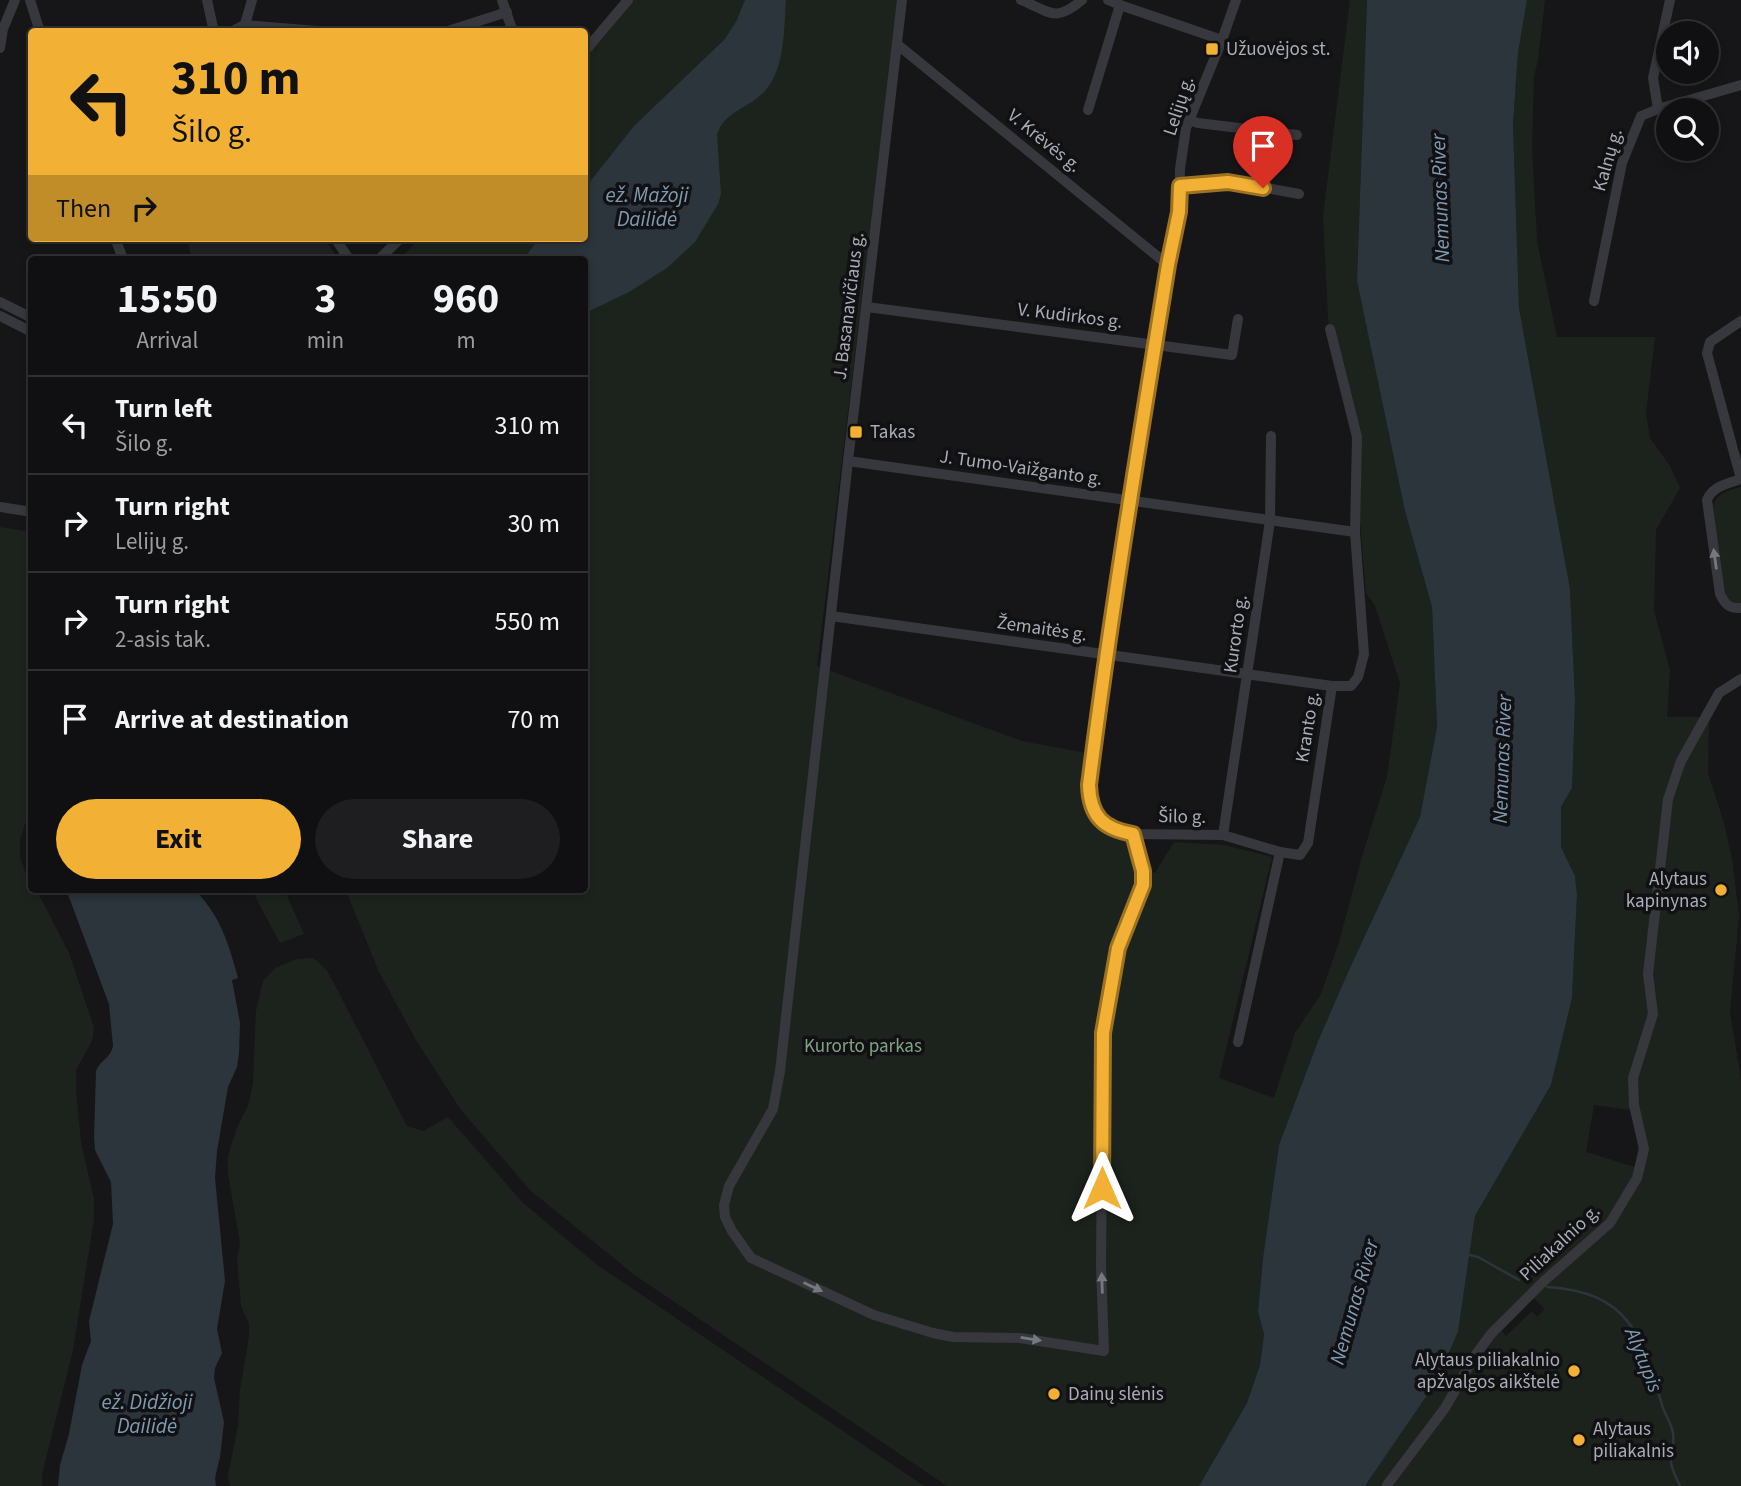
<!DOCTYPE html>
<html lang="en">
<head>
<meta charset="utf-8">
<style>
	body { margin:0; font-family:"Source Sans 3",sans-serif; background:#1e1e20; color:#f1f3f6; height:100vh; display:flex; flex-direction:column; font-size:26px; white-space:nowrap }
	* { box-sizing:border-box; margin:0 }
	p { font-size:23px; color:#9c9d9f }
	.icon { flex:none; width:38px; height:38px; fill:none; stroke:currentColor; stroke-width:2; stroke-linecap:round; stroke-linejoin:round }
	.map { position:relative; flex:1; overflow:hidden }
	.sheet { position:absolute; left:28px; top:256px; width:560px; height:637px; display:flex; flex-direction:column; background:#101012; border-radius:7px; box-shadow:0 4px 10px #0003,0 0 0 2px #303032 }
	.sheet>* { flex:none }
	.top-card { position:absolute; left:28px; top:28px; width:560px; height:214px; border-radius:7px; box-shadow:0 4px 10px #0003,0 0 0 2px #303032; background:#f2b134; color:#111; overflow:hidden }
	.controls { position:absolute; left:1656px; top:21px; display:grid; gap:14px }
	.controls a { display:grid; place-items:center; width:63px; height:63px; border-radius:50%; background:#101012; box-shadow:0 4px 10px #0003,0 0 0 2px #303032; font-size:35px }
	.pin { position:absolute; display:grid; place-items:center; width:60px; height:60px; color:#fff; margin:-72px -30px; border-radius:50% 50% 50% 0; rotate:-45deg; box-shadow:0 0 7px #0007 }
	.pin .icon { rotate:45deg }
	.me { position:absolute; width:77px; margin:-38px; rotate:0deg; stroke-linejoin:round; filter:drop-shadow(0 0 5px #0008) }
	.turn { display:flex; align-items:center; gap:24px; height:147px; padding:0 28px; font-size:32px }
	.turn .icon { width:91px; height:91px; stroke-width:2.5 }
	.turn b { display:block; font-size:49px; line-height:60px }
	.then { display:flex; align-items:center; height:66px; padding:0 28px; background:#0003; gap:14px; font-size:26px }
	.eta { display:flex; justify-content:space-evenly; align-items:center; height:119px; text-align:center }
	.eta b { font-size:42px; font-weight:700; line-height:49px }
	.primary-button { display:flex; gap:14px; margin-top:auto; padding:14px 28px }
	.primary-button a { flex:1; height:80px; border-radius:42px; background:#f2b134; color:#111; font-size:28px; font-weight:700; line-height:80px; text-align:center }
	.primary-button a+a { background:#1e1e20; color:#f1f3f6 }
	ul { padding:0; list-style:none }
	li { display:flex; align-items:center; gap:21px; height:98px; padding:0 28px; border-top:2px solid #303032 }
	li div { flex:1 }
	li b { display:block; font-size:26px }
	li em { font-style:normal }
	.map>svg:first-child { display:block }
</style>
</head>
<body>
<div class="map">
<svg width="1741" height="1486" viewBox="0 0 1741 1486">
	<rect width="100%" height="100%" fill="#161618"/>
	<path fill="#222225" d="M187,238H324L338,259H192Z"/>
	<g fill="#1c231d" fill-rule="evenodd">
		<path d="M632,0H898L817,666L1022,741L1086,753L1081,796L1095,828L1131,838L1143,869L1155,873L1174,842L1224,845L1272,857L1219,1078L1274,1098L1295,1033L1321,994L1339,942L1363,853L1387,777L1400,683L1375,606L1366,593L1353,437L1329,334L1323,216L1350,0H1367L1357,281L1405,511L1432,607L1437,727L1420,817L1349,970L1318,1041L1279,1145L1263,1258L1258,1312L1264,1334L1260,1365L1247,1403L1199,1486H947L636,1276L531,1191L461,1110L416,1040L379,972L347,893L345,889H584V259H400L420,238H584L585,55Z"/>
		<path d="M1527,0H1545L1538,60L1534,76L1532,147L1537,241L1557,337H1655L1646,413L1650,438L1670,466L1680,488L1656,530L1654,611L1670,670L1667,717H1709L1708,773L1724,823L1732,859L1739,915L1730,1012L1741,1080V1486H1365L1436,1382L1458,1332L1475,1216L1551,1085L1572,998L1577,895L1575,876L1561,847V807L1572,788L1575,702L1570,589L1519,308L1513,124L1518,53ZM1594,1105L1630,1110L1639,1141L1635,1167L1586,1152ZM1534,1298L1545,1309L1537,1317L1532,1311L1506,1336L1502,1331Z"/>
		<path d="M1741,487V604L1737,606L1723,596L1713,507C1718,492 1727,491 1741,487Z"/>
		<path d="M0,527L31,532L32,809C22,828 15,847 24,869C27,876 32,880 32,889H36L69,953L94,1028L92,1041L76,1070V1090L81,1143L94,1199V1219L73,1350L42,1474V1486H0Z"/>
		<path d="M251,889H284L304,934L280,943Z"/>
		<path d="M313,958L326,969L339,993L407,1126L423,1131L448,1117L523,1203L596,1264L924,1486H230L228,1476L238,1426L240,1389L249,1337V1324L241,1306L237,1259L240,1243L228,1174V1156L236,1130L248,1106L253,1083L256,1011L263,981L275,968L297,959Z"/>
	</g>
	<g fill="#2c353c">
		<path d="M745,0H786C784,28 785,69 765,91C750,108 724,111 717,135L721,194L718,204L695,242L667,268L629,292L585,313L584,259H524L539,238H584L585,188L634,126L725,39L736,22Z"/>
		<path d="M1367,0H1527L1518,53L1513,124L1519,308L1570,589L1575,702L1572,788L1561,807V847L1575,876L1577,895L1572,998L1551,1085L1475,1216L1458,1332L1436,1382L1365,1486H1199L1247,1403L1260,1365L1264,1334L1258,1312L1263,1258L1279,1145L1318,1041L1349,970L1420,817L1437,727L1432,607L1405,511L1357,281Z"/>
		<path d="M66,889H193C220,913 229,945 238,978L232,980L240,1023L239,1053L237,1067L228,1087L217,1151L215,1178L225,1281L217,1329L222,1353L215,1368L214,1378L224,1422L220,1457L215,1478L216,1486H58L60,1465L69,1434L82,1365L91,1341L89,1321L113,1224L111,1182L95,1150L94,1138L96,1071C100,1060 111,1058 113,1046L109,1004Z"/>
	</g>
	<g fill="none" stroke-linecap="round" stroke-linejoin="round">
		<g stroke="#2c353c" stroke-width="2.5">
			<path d="M1466,1254L1478,1257L1519,1280"/>
			<path d="M1547,1287C1629,1292 1642,1335 1662,1405C1664,1413 1670,1421 1672,1429C1676,1441 1671,1450 1671,1461C1671,1469 1677,1479 1680,1486"/>
		</g>
		<g stroke="#37383d" stroke-width="10">
			<path d="M30,0L40,32"/>
			<path d="M207,0L214,32"/>
			<path d="M502,0L513,32"/>
			<path d="M902,0L848,461L780,1071L773,1109L729,1186L724,1205L725,1217L732,1231L751,1258L874,1315L933,1333L953,1337L1020,1338L1104,1351L1101,1265L1103,1033L1118,948L1143,885V871L1133,834"/>
			<path d="M1021,0C1050,12 1055,23 1082,0"/>
			<path d="M1236,0L1222,40L1186,128L1180,169L1179,212L1168,265L1105,655L1089,795L1101,822L1113,830L1133,834L1223,835L1280,852"/>
			<path d="M1120,5L1222,40"/>
			<path d="M243,31L252,0"/>
			<path d="M231,32L244,25L329,32"/>
			<path d="M445,32L507,12"/>
			<path d="M898,45L1168,265"/>
			<path d="M0,48L3,29L15,0"/>
			<path d="M584,52L628,0"/>
			<path d="M1658,109L1741,85"/>
			<path d="M1088,110L1120,5L1108,0"/>
			<path d="M1189,120L1198,123L1297,135"/>
			<path d="M1180,186L1207,182L1240,183L1299,194"/>
			<path d="M115,238L123,259"/>
			<path d="M335,238L349,259"/>
			<path d="M379,259L401,238"/>
			<path d="M1594,301L1622,163L1641,116L1658,109L1653,78L1670,0"/>
			<path d="M0,302L32,318"/>
			<path d="M867,307L1232,355L1238,319"/>
			<path d="M0,316L32,332"/>
			<path d="M1741,321L1710,342L1707,353L1741,479"/>
			<path d="M848,461L1355,532"/>
			<path d="M1740,479C1728,484 1712,486 1707,500L1720,594C1725,604 1729,609 1741,608"/>
			<path d="M0,507L32,512"/>
			<path d="M831,616L1332,686"/>
			<path d="M1223,835L1270,521L1271,436"/>
			<path d="M1238,1042L1280,852L1300,855L1308,843L1332,686H1351L1358,677L1364,654L1355,532L1357,437L1330,329"/>
			<path d="M1387,1485L1445,1408L1474,1357L1491,1334L1544,1281L1610,1223L1637,1178L1644,1149L1634,1105L1633,1078L1653,1014L1648,974L1668,799L1681,761L1719,693L1741,679"/>
		</g>
	</g>
	<defs><path id="oneway-solid" d="M-6-.8H1V-3.2L6.5 0L1 3.2V.8H-6Z" transform="scale(1.75)"/></defs>
	<g fill="#757881">
		<use href="#oneway-solid" transform="translate(1715 559) rotate(-98)"/>
		<use href="#oneway-solid" transform="translate(1102 1283) rotate(-92)"/>
		<use href="#oneway-solid" transform="translate(813 1287) rotate(25)"/>
		<use href="#oneway-solid" transform="translate(1031 1339) rotate(9)"/>
	</g>
	<g fill="none" stroke-linecap="round" stroke-linejoin="round">
		<g stroke="#9d7322" stroke-width="18">
			<path id="route" d="M1102,1188L1103,1033L1118,948L1143,885V871L1133,834C1104,829 1090,817 1089,785C1111,611 1140,438 1168,265L1179,212L1180,186L1228,182L1263,188"/>
		</g>
		<use href="#route" stroke="#f2b134" stroke-width="12"/>
	</g>
	<g fill="#f2b134" stroke="#111113" stroke-width="2.5">
		<rect x="1205" y="42" width="14" height="14" rx="3.5"/>
		<rect x="849" y="425" width="14" height="14" rx="3.5"/>
		<circle cx="1721" cy="890" r="7"/>
		<circle cx="1574" cy="1371" r="7"/>
		<circle cx="1054" cy="1394" r="7"/>
		<circle cx="1579" cy="1440" r="7"/>
	</g>
	<g text-anchor="middle" dominant-baseline="central" stroke-width="7" stroke-linejoin="round" paint-order="stroke">
		<g font-size="19" fill="#a8adb8" stroke="#111113" text-anchor="start">
			<text x="1226" y="49">Užuovėjos st.</text>
			<text x="870" y="432">Takas</text>
			<text x="1707" y="879" text-anchor="end">Alytaus<tspan x="1707" dy="22">kapinynas</tspan></text>
			<text x="1560" y="1360" text-anchor="end">Alytaus piliakalnio<tspan x="1560" dy="22">apžvalgos aikštelė</tspan></text>
			<text x="1068" y="1394">Dainų slėnis</text>
			<text x="1593" y="1429">Alytaus<tspan x="1593" dy="22">piliakalnis</tspan></text>
		</g>
		<g font-size="19" fill="#a8adb8" stroke="#111113">
			<text transform="translate(1179 106) rotate(-72)">Lelijų g.</text>
			<text transform="translate(1044 141) rotate(39)">V. Krėvės g.</text>
			<text transform="translate(1608 160) rotate(-74)">Kalnų g.</text>
			<text transform="translate(849 306) rotate(-83)">J. Basanavičiaus g.</text>
			<text transform="translate(1070 316) rotate(7)">V. Kudirkos g.</text>
			<text transform="translate(1021 468) rotate(8)">J. Tumo-Vaižganto g.</text>
			<text transform="translate(1042 629) rotate(8)">Žemaitės g.</text>
			<text transform="translate(1236 634) rotate(-82)">Kurorto g.</text>
			<text transform="translate(1308 727) rotate(-81)">Kranto g.</text>
			<text transform="translate(1182 817) rotate(1)">Šilo g.</text>
			<text transform="translate(1560 1243) rotate(-43)">Piliakalnio g.</text>
		</g>
		<g font-size="19" fill="#7fa381" stroke="#111113">
			<text x="863" y="1046">Kurorto parkas</text>
		</g>
		<g font-size="21" font-style="italic" fill="#7f9bb3" stroke="#111113">
			<text x="647" y="195">ež. Mažoji<tspan x="647" dy="24">Dailidė</tspan></text>
			<text transform="translate(1440 198) rotate(-92)">Nemunas River</text>
			<text transform="translate(1502 759) rotate(-88)">Nemunas River</text>
			<text transform="translate(1354 1302) rotate(-74)">Nemunas River</text>
			<text transform="translate(1644 1360) rotate(68)">Alytupis</text>
			<text x="147" y="1402">ež. Didžioji<tspan x="147" dy="24">Dailidė</tspan></text>
		</g>
	</g>
</svg>
<div class="controls">
<a><svg class="icon" aria-label="sound" viewBox="0 0 24 24"><path d="M4 9h4l5-4v14l-5-4H4zM17 9q2 3 0 6"/></svg></a>
<a><svg class="icon" aria-label="search" viewBox="0 0 24 24"><circle cx="10" cy="10" r="6"/><path d="M15 15l6 6"/></svg></a>
</div>
<div class="pin" style="left:1263px;top:188px;background:#d93025"><svg class="icon" aria-label="arrive" viewBox="0 0 24 24"><path d="M6 21V4h12l-3 4 3 4H6"/></svg></div>
<svg class="me" style="left:1102px;top:1188px" viewBox="-20 -20 40 40"><path d="M0-17L14 15 0 8-14 15z" fill="#f2b134" stroke="#fff" stroke-width="4"/></svg>
<div class="top-card">
<div class="turn"><svg class="icon" aria-label="left" viewBox="0 0 24 24"><path d="M17 20v-9H6M10 6l-5 5 5 5"/></svg><div><b>310 m</b>Šilo g.</div></div>
<div class="then">Then<svg class="icon" aria-label="right" viewBox="0 0 24 24"><path d="M7 20v-9h11M14 6l5 5-5 5"/></svg></div>
</div>
<section class="sheet">
<div class="eta">
<div><b>15:50</b><p>Arrival</p></div>
<div><b>3</b><p>min</p></div>
<div><b>960</b><p>m</p></div>
</div>
<ul>
<li><svg class="icon" aria-label="left" viewBox="0 0 24 24"><path d="M17 20v-9H6M10 6l-5 5 5 5"/></svg><div><b>Turn left</b><p>Šilo g.</p></div><em>310 m</em></li>
<li><svg class="icon" aria-label="right" viewBox="0 0 24 24"><path d="M7 20v-9h11M14 6l5 5-5 5"/></svg><div><b>Turn right</b><p>Lelijų g.</p></div><em>30 m</em></li>
<li><svg class="icon" aria-label="right" viewBox="0 0 24 24"><path d="M7 20v-9h11M14 6l5 5-5 5"/></svg><div><b>Turn right</b><p>2-asis tak.</p></div><em>550 m</em></li>
<li><svg class="icon" aria-label="arrive" viewBox="0 0 24 24"><path d="M6 21V4h12l-3 4 3 4H6"/></svg><div><b>Arrive at destination</b></div><em>70 m</em></li>
</ul>
<div class="primary-button"><a>Exit</a><a>Share</a></div>
</section>
</div>
</body>
</html>
